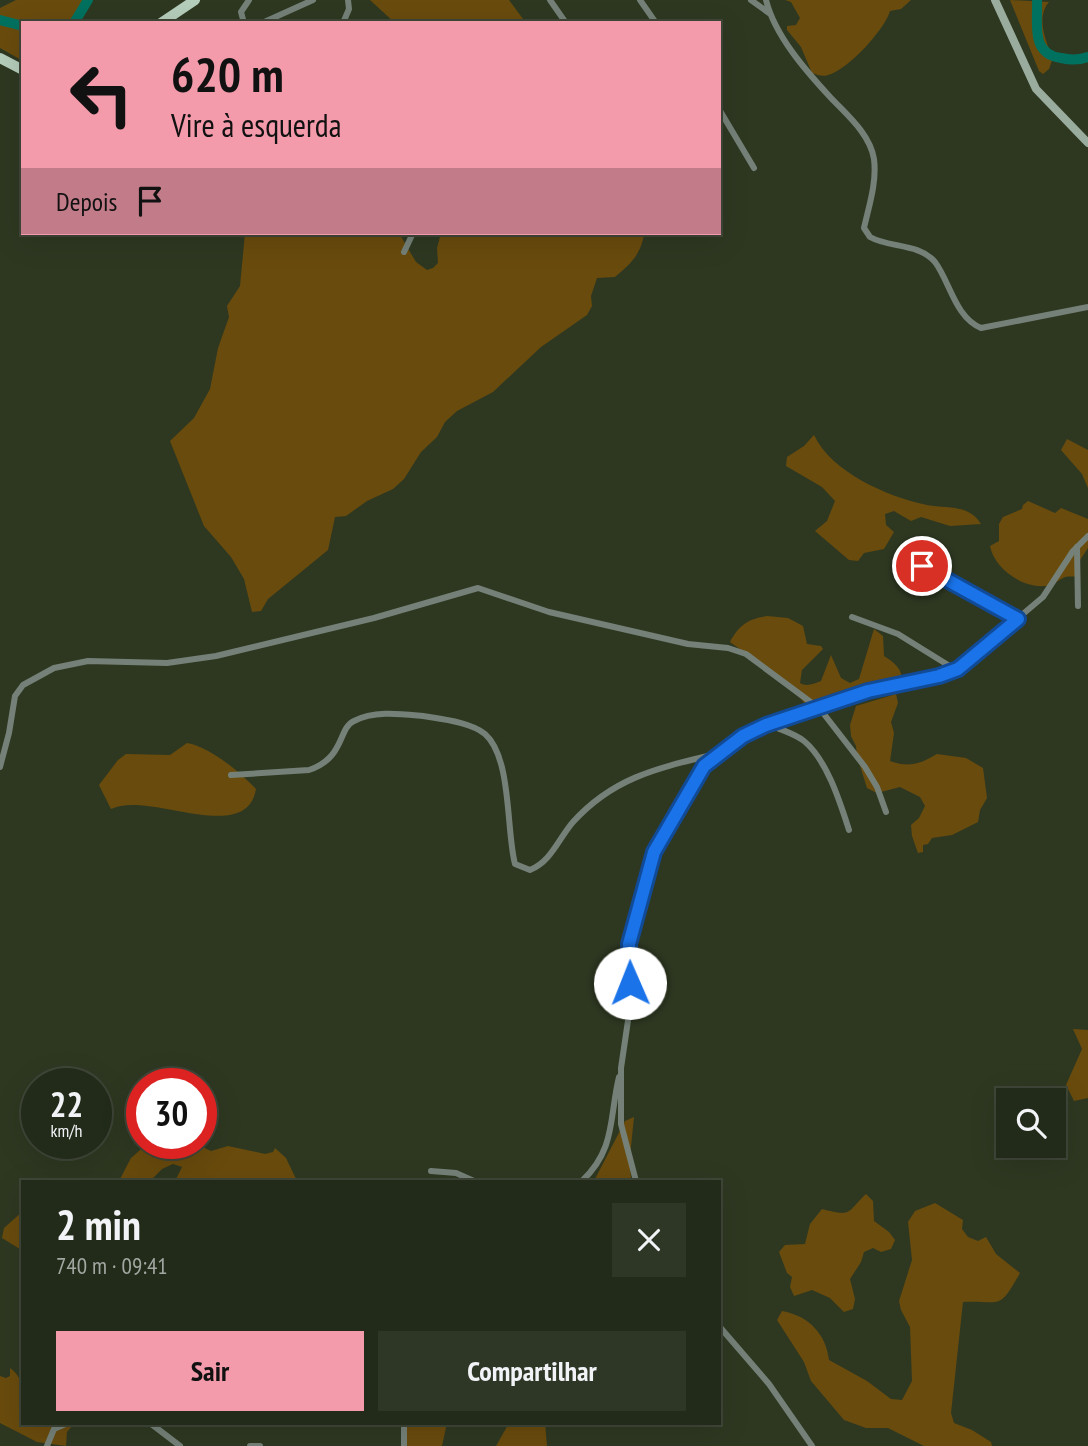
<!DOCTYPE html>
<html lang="pt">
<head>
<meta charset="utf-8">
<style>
	body { margin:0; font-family:"PT Sans Narrow",sans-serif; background:#2e3626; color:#f1f3f6; height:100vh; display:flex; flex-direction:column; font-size:26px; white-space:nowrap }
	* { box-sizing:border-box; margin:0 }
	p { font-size:23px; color:#a2a7a2 }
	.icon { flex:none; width:38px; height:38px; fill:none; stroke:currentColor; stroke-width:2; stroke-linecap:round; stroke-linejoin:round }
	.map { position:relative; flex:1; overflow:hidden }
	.panel { position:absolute; left:21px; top:1180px; width:700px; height:245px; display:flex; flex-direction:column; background:#222a19; border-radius:0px; box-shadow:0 7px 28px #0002,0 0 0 2px #3f4638 }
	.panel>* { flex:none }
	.hud { position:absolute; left:21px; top:21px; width:700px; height:214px; border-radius:0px; box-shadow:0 7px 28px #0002,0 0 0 2px #3f4638; background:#f39aab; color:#111; overflow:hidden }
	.fabs { position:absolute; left:996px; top:1088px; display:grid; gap:14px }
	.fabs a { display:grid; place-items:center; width:70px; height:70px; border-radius:0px; background:#222a19; box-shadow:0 7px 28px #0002,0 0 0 2px #3f4638; font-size:35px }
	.speed { position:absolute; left:21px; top:1068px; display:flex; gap:14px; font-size:35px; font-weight:700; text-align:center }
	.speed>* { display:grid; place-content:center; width:91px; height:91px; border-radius:50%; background:#222a19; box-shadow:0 7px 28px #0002,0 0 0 2px #3f4638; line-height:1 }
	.speed small { font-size:18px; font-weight:400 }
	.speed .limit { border:10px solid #d22; background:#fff; color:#111 }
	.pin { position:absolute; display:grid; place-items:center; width:60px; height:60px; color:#fff; margin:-30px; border:4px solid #fff; border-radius:50%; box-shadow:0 2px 7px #0007 }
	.me { position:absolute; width:77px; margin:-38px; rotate:359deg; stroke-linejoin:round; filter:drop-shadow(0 0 5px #0008) }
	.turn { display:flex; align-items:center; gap:24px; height:147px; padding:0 35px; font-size:32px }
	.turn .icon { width:91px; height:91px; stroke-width:2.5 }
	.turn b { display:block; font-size:49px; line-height:60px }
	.then { display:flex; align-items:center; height:66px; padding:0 35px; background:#0003; gap:14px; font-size:26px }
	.round { display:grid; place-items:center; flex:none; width:74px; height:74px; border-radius:0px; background:#2e3626 }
	.summary { display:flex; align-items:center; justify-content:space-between; height:119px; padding:0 35px }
	h1 { font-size:42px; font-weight:800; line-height:52px }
	.button { display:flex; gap:14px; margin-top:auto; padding:14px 35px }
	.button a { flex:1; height:80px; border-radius:0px; background:#f39aab; color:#111; font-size:28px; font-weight:800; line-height:80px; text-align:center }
	.button a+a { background:#2e3626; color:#f1f3f6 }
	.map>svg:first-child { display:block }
</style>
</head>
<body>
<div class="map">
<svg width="1088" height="1446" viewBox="0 0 1088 1446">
	<rect width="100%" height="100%" fill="#2e3821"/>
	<g fill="#694b0d">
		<path d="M16,0H88L76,23H23V61L0,48V8Z"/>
		<path d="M370,0H509L526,23H395Z"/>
		<path d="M785,0H911L901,9L890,11C885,29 848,70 828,75C822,77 818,75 812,73L801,47L787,30V26L796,25L800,18L791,2Z"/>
		<path d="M1010,0L1049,2C1036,17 1045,40 1053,58L1049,69L1043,74L1039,71Z"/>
		<path d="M245,233H399L416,262L427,270L433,268L438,263L437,248L441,233L644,235C640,256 630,264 615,277L597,278L591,296L592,306L587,315L541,347L493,392L457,411L445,422L437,437L421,452L404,479L393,489L367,501L346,516L335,517L328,550L268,599L261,611L252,612L244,579L231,557L204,526L170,441L194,418L210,389L218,348L229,317L227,306L240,286Z"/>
		<path d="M814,435C831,472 888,497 927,505C948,509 969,504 981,524L950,526L921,517L911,521L894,511L885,514L886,525L894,532L884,549L864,553L858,561L849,560L815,531L827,521L835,501L822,487L786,466L787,457L804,446Z"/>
		<path d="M1067,439L1088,450V488L1082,474L1061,450Z"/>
		<path d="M1028,501L1055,513L1061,508L1088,519V548L1078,563L1077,576C1073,577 1069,576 1065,577C1058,580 1054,585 1045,586C1022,588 994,568 990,546L999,541V524L1003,517L1022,509L1023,505Z"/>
		<path d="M767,616L788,618L803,626L807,644L821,646L823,649L802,670L800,683C807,687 813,684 821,681L831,655L841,678L850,683L859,679L874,629L883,636L884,656C899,665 910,678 892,689L808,714C810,695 746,654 730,642C739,625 748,619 767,616Z"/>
		<path d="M896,694L898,703L891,722L894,733L890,761C909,768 920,764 937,754L966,758L983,768L987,798L980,810L978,822L952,835L932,838L928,844L923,845V852L918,853L912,836L911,825L919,818L925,806L920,797L900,787L877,793L867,788L857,756L856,746L851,736L850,725L856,706Z"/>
		<path d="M187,743C210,747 240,772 256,789C246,847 149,790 111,809L99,785L118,760L126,754L170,755Z"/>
		<path d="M1073,1029L1088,1030V1098L1074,1101L1066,1085L1082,1049Z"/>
		<path d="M634,1117L630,1156L631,1181H594L625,1121Z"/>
		<path d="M148,1143H194L211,1151L228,1146L265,1154L273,1152L275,1148L286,1158L297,1181H175L182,1167L173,1164L162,1169L150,1181H119L131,1158Z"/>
		<path d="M866,1194L873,1201L874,1221L889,1232L895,1240L891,1249L881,1252L873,1248L864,1252L861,1262L850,1279L855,1299L853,1309L844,1312L830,1298L812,1290L794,1296L790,1287L792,1277L787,1273L779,1252L785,1245L805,1244L810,1224L822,1209C853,1217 846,1213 866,1194Z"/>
		<path d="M935,1203L963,1220L962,1229L968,1237L978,1241L986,1237L996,1254L1020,1273C998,1312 1002,1300 963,1302L951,1413L954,1423L972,1430L991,1442L992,1446H924L888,1428H866L844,1420L811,1381L804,1362L777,1320L782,1311C809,1316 826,1334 829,1360L867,1381L891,1399L902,1400L912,1381L910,1327L901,1310L899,1301L912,1260L908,1222L915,1211Z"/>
		<path d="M23,1211V1251L2,1238L4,1228Z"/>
		<path d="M10,1368C27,1379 23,1404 23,1423H97L72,1426L67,1432L66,1446L37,1442L0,1423V1376L6,1378L10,1376Z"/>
		<path d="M407,1423H447L442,1446H406Z"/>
		<path d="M509,1423H545L547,1446H496Z"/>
	</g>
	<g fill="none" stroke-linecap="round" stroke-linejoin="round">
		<g stroke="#00715f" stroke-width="10">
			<path d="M1037,0C1038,23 1030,54 1061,58C1070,60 1080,60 1088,57"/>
			<path d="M0,20L23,26"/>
			<path d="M74,23L88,0"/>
		</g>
		<g stroke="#758178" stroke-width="6">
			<path d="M550,0L566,23"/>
			<path d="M640,0L656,23"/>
			<path d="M751,0L769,13"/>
			<path d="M766,0C775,36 806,71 831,98C847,115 870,134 874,159C877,182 869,206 864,228L870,237C889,248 919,243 935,262C950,282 955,317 981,328L1088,307"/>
			<path d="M244,23L241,12L249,0"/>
			<path d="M262,23L313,0"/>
			<path d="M343,23L349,9L348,0"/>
			<path d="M719,109L754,168"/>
			<path d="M404,252L413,233"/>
			<path d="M1077,547L1078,606"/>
			<path d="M922,566L1018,619"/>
			<path d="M852,617L898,634L956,670"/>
			<path d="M769,724C780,730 794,733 804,741C827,760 840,802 849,830"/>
			<path d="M0,767L9,733L15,696L23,685L54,668L88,661L167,663L216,656L374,618L478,588L549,612L688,644L728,648L746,654L820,709L865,767L877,787L886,812"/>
			<path d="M231,775L309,770C345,758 338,728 354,721C374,710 402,714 423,716C441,719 471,722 485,734C512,758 506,830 515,864L530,870C551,862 559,838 573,822C614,777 658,768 716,754"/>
			<path d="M431,1171L456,1173L474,1181"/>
			<path d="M582,1181C616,1149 609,1118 619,1077"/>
			<path d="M636,1181L621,1124V1068L630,1007L629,944L654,852L704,766L743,736L766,725L820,709L868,691L939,676L958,669L1043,597L1073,551L1088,536"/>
			<path d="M719,1326L769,1384L812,1446"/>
			<path d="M150,1423L180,1446"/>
			<path d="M404,1423V1446"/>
			<path d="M47,1446L54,1429L68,1423"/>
			<path d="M250,1446H260"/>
		</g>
		<path stroke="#9aac9e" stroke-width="8" d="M995,0L1036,89L1088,143"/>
		<g stroke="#b5cdbb" stroke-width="10">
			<path d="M161,23L195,0"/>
			<path d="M0,58L23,70"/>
		</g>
	</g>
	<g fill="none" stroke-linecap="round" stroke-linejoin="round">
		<g stroke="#114b97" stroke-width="18">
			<path id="route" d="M630,983L629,944L654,852L704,766L743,736L766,725L868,691L939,676L958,669L1018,619L922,566"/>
		</g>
		<use href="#route" stroke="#1a73e8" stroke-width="12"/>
	</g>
</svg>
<div class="fabs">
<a><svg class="icon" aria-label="search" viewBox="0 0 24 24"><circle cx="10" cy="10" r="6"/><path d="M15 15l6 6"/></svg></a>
</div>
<div class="speed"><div>22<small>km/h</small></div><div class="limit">30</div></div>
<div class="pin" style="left:922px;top:566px;background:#d93025"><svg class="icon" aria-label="arrive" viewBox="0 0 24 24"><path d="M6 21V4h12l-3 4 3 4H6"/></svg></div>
<svg class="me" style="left:630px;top:983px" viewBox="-20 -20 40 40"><circle r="19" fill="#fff"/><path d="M0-13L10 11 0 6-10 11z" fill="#1a73e8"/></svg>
<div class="hud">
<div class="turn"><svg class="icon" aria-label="left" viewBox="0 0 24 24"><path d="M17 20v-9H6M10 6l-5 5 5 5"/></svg><div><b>620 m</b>Vire à esquerda</div></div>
<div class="then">Depois<svg class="icon" aria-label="arrive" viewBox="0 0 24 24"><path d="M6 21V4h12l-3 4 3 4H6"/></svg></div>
</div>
<section class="panel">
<div class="summary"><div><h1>2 min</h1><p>740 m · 09:41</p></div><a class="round"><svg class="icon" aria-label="close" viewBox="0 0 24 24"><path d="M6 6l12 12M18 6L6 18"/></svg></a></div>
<div class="button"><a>Sair</a><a>Compartilhar</a></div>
</section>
</div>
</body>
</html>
